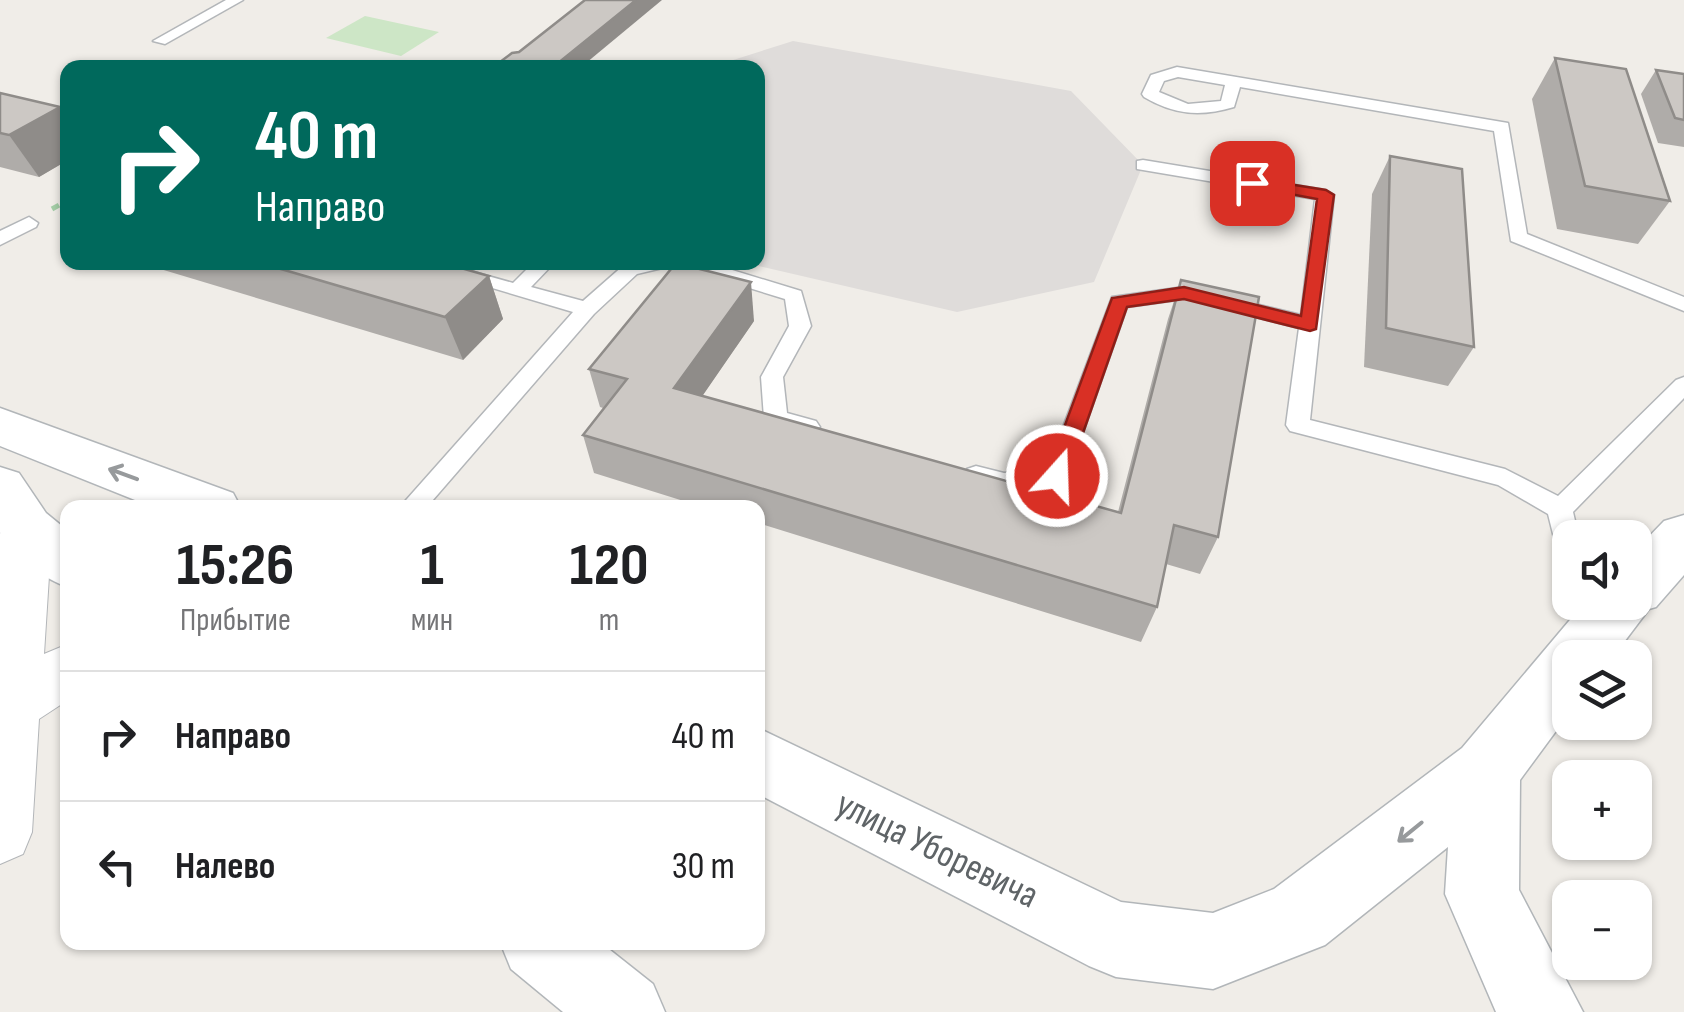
<!DOCTYPE html>
<html lang="ru">
<head>
<meta charset="utf-8">
<style>
	body { margin:0; font-family:"Sofia Sans Condensed",sans-serif; background:#f2f2f2; color:#202124; height:100vh; display:flex; flex-direction:column; font-size:38px; white-space:nowrap }
	* { box-sizing:border-box; margin:0 }
	p { font-size:32px; color:#757577 }
	.icon { flex:none; width:55px; height:55px; fill:none; stroke:currentColor; stroke-width:2; stroke-linecap:round; stroke-linejoin:round }
	.map { position:relative; flex:1; overflow:hidden }
	.details { position:absolute; left:60px; top:500px; width:705px; height:450px; display:flex; flex-direction:column; background:#fff; border-radius:20px; box-shadow:0 2px 8px #0004 }
	.details>* { flex:none }
	.top-card { position:absolute; left:60px; top:60px; width:705px; height:210px; border-radius:20px; box-shadow:0 2px 8px #0004; background:#00695c; color:#fff; overflow:hidden }
	.buttons { position:absolute; left:1552px; top:520px; display:grid; gap:20px }
	.buttons a { display:grid; place-items:center; width:100px; height:100px; border-radius:20px; background:#fff; box-shadow:0 2px 8px #0004; font-size:50px }
	.pin { position:absolute; display:grid; place-items:center; width:85px; height:85px; color:#fff; margin:-42px; border-radius:20px; box-shadow:0 5px 15px #0006 }
	.me { position:absolute; width:110px; margin:-55px; rotate:20deg; stroke-linejoin:round; filter:drop-shadow(0 0 8px #0008) }
	.turn { display:flex; align-items:center; gap:35px; height:210px; padding:0 30px; font-size:45px }
	.turn .icon { width:130px; height:130px; stroke-width:2.5 }
	.turn b { display:block; font-size:70px; line-height:85px }
	.eta { display:flex; justify-content:space-evenly; align-items:center; height:170px; text-align:center }
	.eta b { font-size:60px; font-weight:700; line-height:70px }
	ul { padding:0; list-style:none }
	li { display:flex; align-items:center; gap:30px; height:130px; padding:0 30px; border-top:2px solid #e0e0e0 }
	li div { flex:1 }
	li b { display:block; font-size:38px }
	li em { font-style:normal }
	.map>svg:first-child { display:block }
</style>
</head>
<body>
<div class="map">
<svg width="1684" height="1012" viewBox="0 0 1684 1012">
	<rect width="100%" height="100%" fill="#f0ede8"/>
	<path fill="#dfdcda" d="M793,41L1071,91L1143,165L1094,282L957,312L746,263L758,262V68H708Z"/>
	<path fill="#cde6c6" d="M365,16L439,32L401,56L326,38Z"/>
	<g fill="none" stroke-linecap="round" stroke-linejoin="round">
		<g stroke="#b3b6b9" stroke-width="3">
			<g id="service">
				<path d="M226,0H243L165,44L153,41Z"/>
				<path d="M1177,67L1508,123L1527,234L1684,297V311L1511,241L1494,131L1240,87L1234,107C1201,117 1174,115 1144,97L1142,94L1151,75ZM1178,77L1225,85L1221,101L1188,104L1159,92L1164,81Z"/>
				<path d="M1143,160L1325,190L1334,195L1310,420L1505,469L1558,496L1676,380L1684,377V398L1573,512L1579,538H1570V569L1561,566L1548,514L1498,485L1290,431L1286,425L1299,328L1184,299L1127,307L1066,481L1004,491L967,481L964,475L967,469L976,466L1004,473L1048,467L1112,297L1184,287L1301,315L1315,199L1137,169V161Z"/>
				<path d="M29,217L38,223L36,227L0,245V231Z"/>
				<path d="M405,262H438L513,283L534,262H555L531,287L583,301L624,265L634,262H706L801,291L811,326L783,377L787,413L816,421L820,427L808,435L768,424L764,418L761,377L789,326L785,299L675,265L637,274L594,314L426,508H399L573,312Z"/>
			</g>
		</g>
		<g stroke="#b3b6b9" stroke-width="2">
			<path id="minor" d="M26,509L44,515L52,529L44,654L68,644V700L39,719L32,832L23,854L0,864V534L8,515Z"/>
		</g>
		<g stroke="#b2b6b9" stroke-width="3">
			<g id="secondary">
				<path d="M0,408L233,493L241,508H155L0,446Z"/>
				<path d="M0,467L19,473L46,513L68,531V587C48,581 4,553 0,532C0,512 0,487 0,467Z"/>
				<path d="M1684,515V575L1656,607L1649,609L1612,658H1570V712L1520,780L1519,890L1583,1012H1496L1445,894L1448,847L1325,945L1213,989L1116,977L1089,966L758,794V728L1121,902L1213,913L1274,889L1462,748L1585,602H1635V551L1664,521Z"/>
				<path d="M500,942H600L653,984L665,1012H563L511,969Z"/>
			</g>
		</g>
		<path stroke="#a4cea7" stroke-width="5" stroke-dasharray="8 4" stroke-linecap="butt" d="M52,209L68,200"/>
		<use href="#service" fill="#fff" fill-rule="evenodd"/>
		<use href="#minor" fill="#fff" fill-rule="evenodd"/>
		<use href="#secondary" fill="#fff" fill-rule="evenodd"/>
	</g>
	<g fill="#afaca9">
		<path d="M1555,58L1670,201L1638,244L1557,229L1532,99Z"/>
		<path d="M1656,70L1684,74V147L1658,143L1641,94Z"/>
		<path d="M0,93L68,119V160L39,177L0,167Z"/>
		<path d="M1390,156L1474,347L1448,386L1364,367L1372,194Z"/>
		<path d="M137,262H440L489,276L503,319L463,360Z"/>
		<path d="M1181,280L1218,537L1200,574L1166,564L1157,607L1141,642L758,523V508H706L594,473L583,435L603,408L600,407L589,369L754,321L702,396L1118,512L1168,319Z"/>
	</g>
	<g fill="#8f8c89">
		<path d="M636,0H662L580,68H552Z"/>
		<path d="M60,107L68,119V160L39,177L9,135Z"/>
		<path d="M489,276L503,319L463,360L445,317Z"/>
		<path d="M751,282L754,321L681,427L674,388Z"/>
	</g>
	<g fill="#ccc8c4" stroke="#8f8c89" stroke-width="2.5">
		<path d="M585,0H636L552,68H492L512,53L519,52Z"/>
		<path d="M1555,58L1626,69L1670,201L1585,186Z"/>
		<path d="M410,62L436,68H409Z"/>
		<path d="M1656,70L1684,74V120L1675,118Z"/>
		<path d="M0,93L60,107L9,135L0,133Z"/>
		<path d="M1390,156L1462,169L1474,347L1386,328Z"/>
		<path d="M257,262H440L489,276L445,317Z"/>
		<path d="M676,263L751,282L674,388L1121,513L1181,280L1259,297L1218,537L1174,525L1157,607L583,435L627,379L589,369Z"/>
	</g>
	<defs><path id="oneway-shaft" d="M-6 0H5M1.5-3L5.5 0L1.5 3" fill="none" stroke-width="1.6" stroke-linecap="round" stroke-linejoin="round" transform="scale(2.5)"/></defs>
	<g stroke="#979a9c">
		<use href="#oneway-shaft" transform="translate(123 474) rotate(-160)"/>
		<use href="#oneway-shaft" transform="translate(1410 832) rotate(141)"/>
	</g>
	<path fill="#d93025" stroke="#8d1f18" stroke-width="2.5" d="M1252,178L1326,190L1334,195L1316,329L1310,331L1184,299L1127,307L1068,476L1057,484L1049,481L1046,476L1112,298L1184,287L1301,316L1317,199L1247,186V180Z"/>
	<g text-anchor="middle" dominant-baseline="central" stroke-width="8" stroke-linejoin="round" paint-order="stroke">
		<g font-size="38" fill="#5f6467" stroke="#fff">
			<text transform="translate(937 850) rotate(26)">улица Уборевича</text>
		</g>
	</g>
</svg>
<div class="buttons">
<a><svg class="icon" aria-label="sound" viewBox="0 0 24 24"><path d="M4 9h4l5-4v14l-5-4H4zM17 9q2 3 0 6"/></svg></a>
<a><svg class="icon" aria-label="layers" viewBox="0 0 24 24"><path d="M12 4l9 5-9 5-9-5zM3 14l9 5 9-5"/></svg></a>
<a>+</a>
<a>−</a>
</div>
<div class="pin" style="left:1252px;top:183px;background:#d93025"><svg class="icon" aria-label="arrive" viewBox="0 0 24 24"><path d="M6 21V4h12l-3 4 3 4H6"/></svg></div>
<svg class="me" style="left:1057px;top:476px" viewBox="-20 -20 40 40"><circle r="17" fill="#d93025" stroke="#fff" stroke-width="3"/><path d="M0-11L8 9 0 5-8 9z" fill="#fff"/></svg>
<div class="top-card">
<div class="turn"><svg class="icon" aria-label="right" viewBox="0 0 24 24"><path d="M7 20v-9h11M14 6l5 5-5 5"/></svg><div><b>40 m</b>Направо</div></div>
</div>
<section class="details">
<div class="eta">
<div><b>15:26</b><p>Прибытие</p></div>
<div><b>1</b><p>мин</p></div>
<div><b>120</b><p>m</p></div>
</div>
<ul>
<li><svg class="icon" aria-label="right" viewBox="0 0 24 24"><path d="M7 20v-9h11M14 6l5 5-5 5"/></svg><div><b>Направо</b></div><em>40 m</em></li>
<li><svg class="icon" aria-label="left" viewBox="0 0 24 24"><path d="M17 20v-9H6M10 6l-5 5 5 5"/></svg><div><b>Налево</b></div><em>30 m</em></li>
</ul>
</section>
</div>
</body>
</html>
